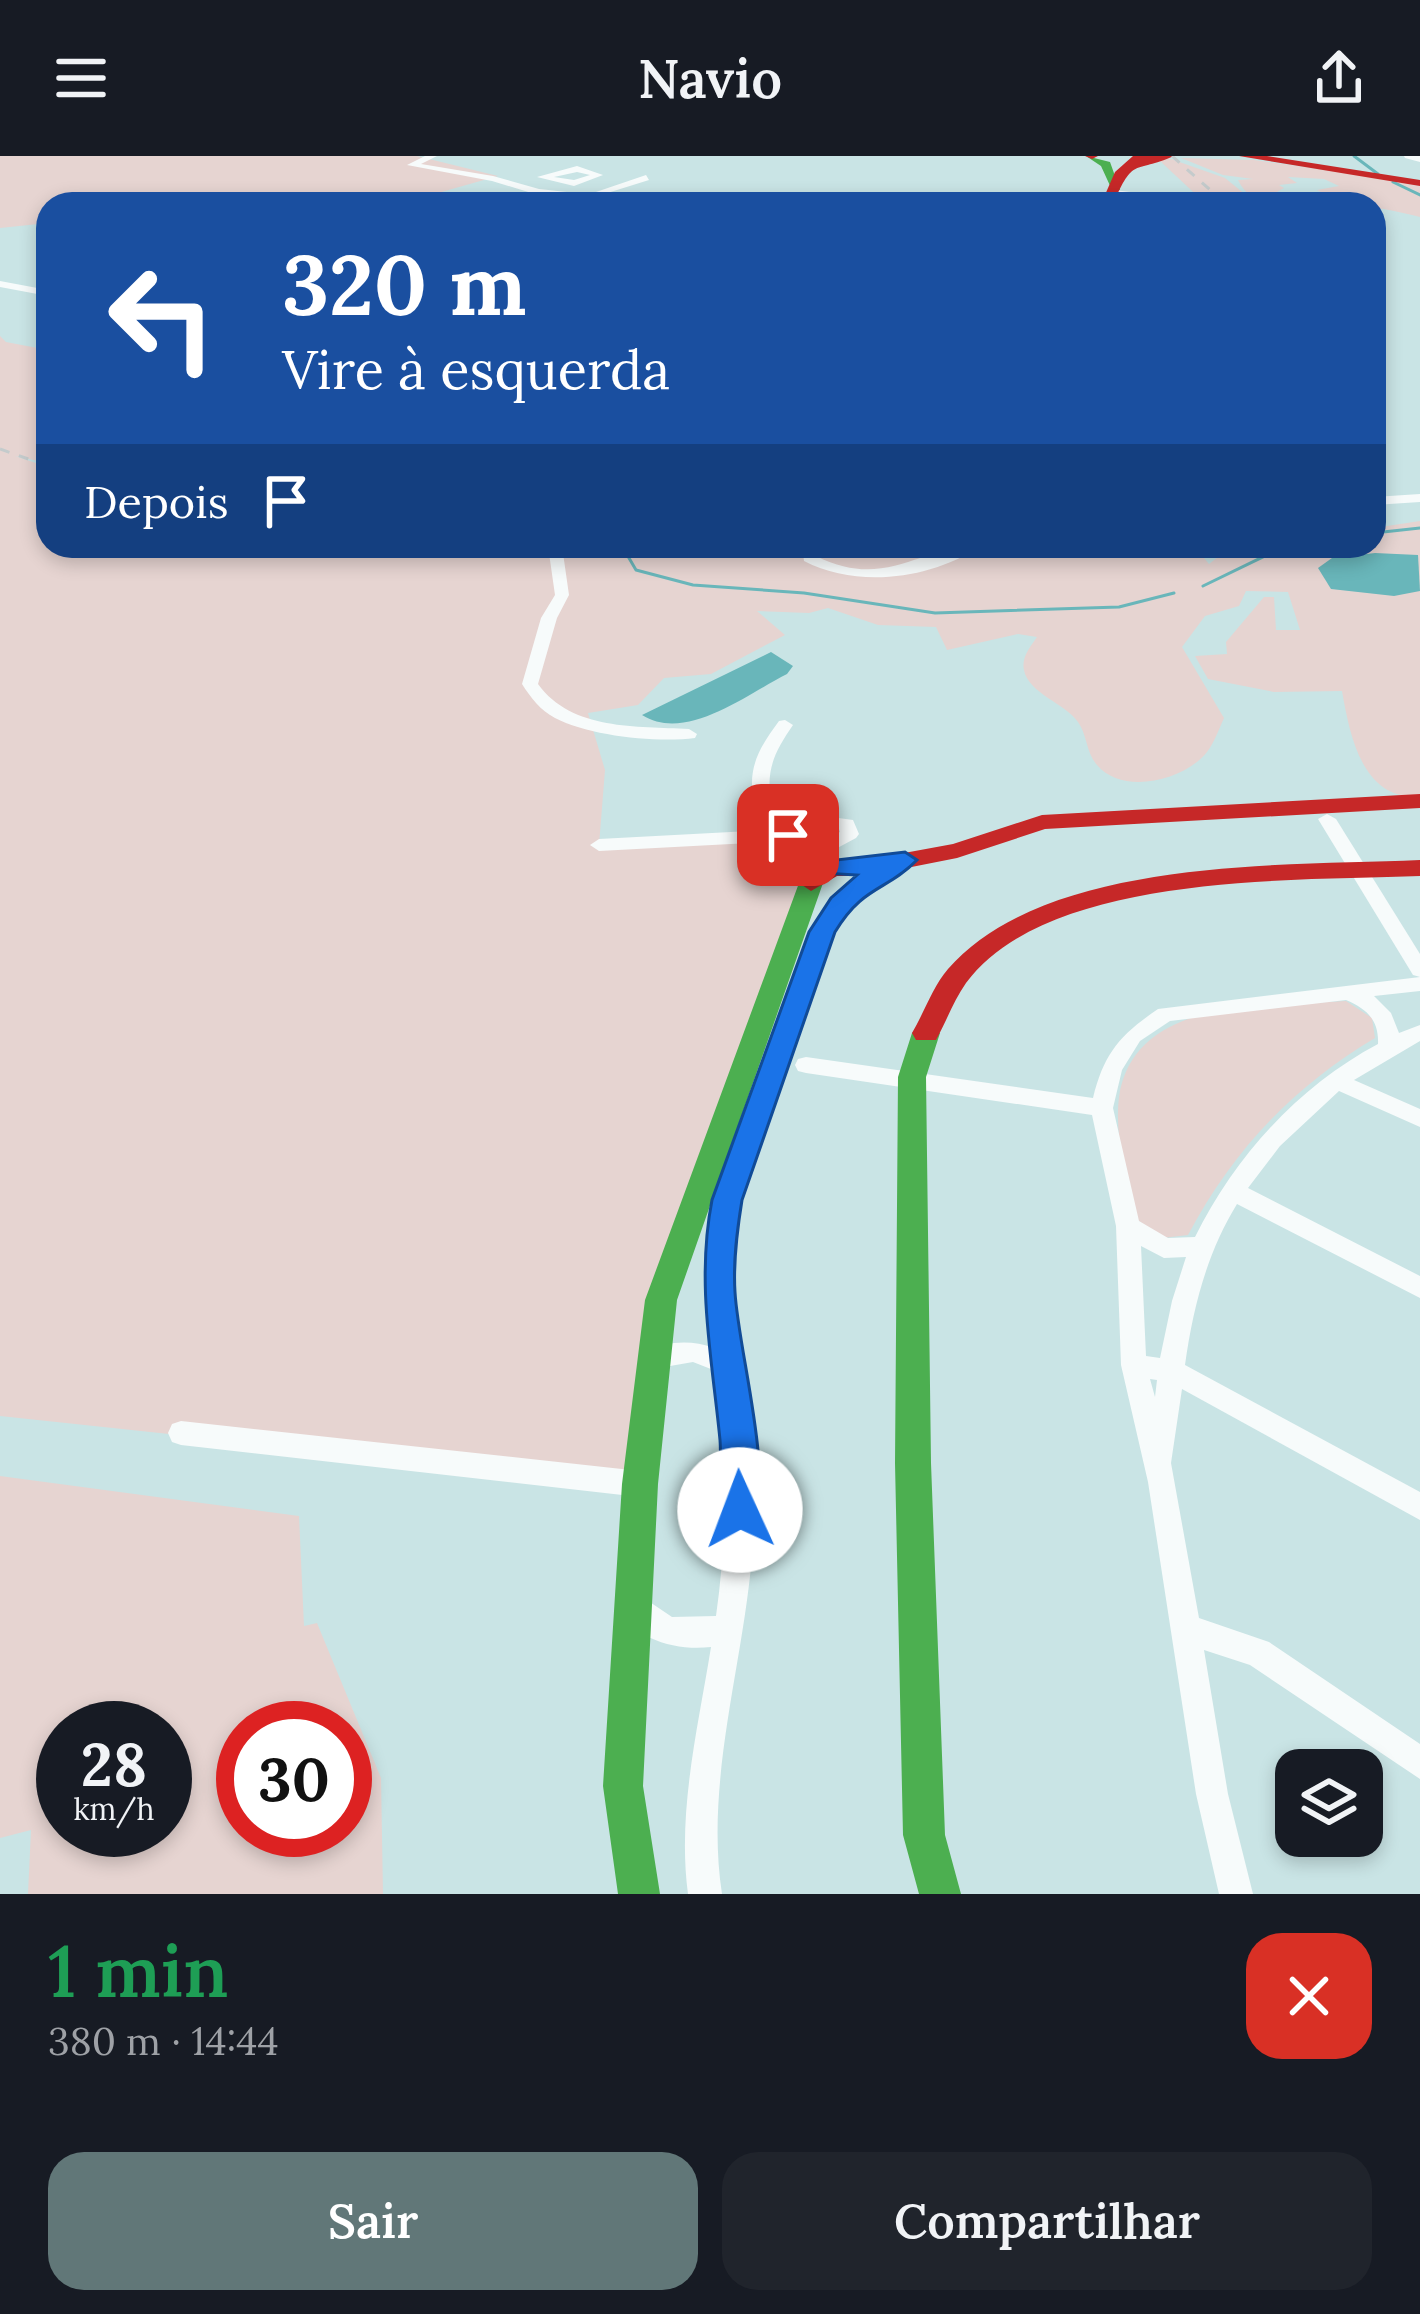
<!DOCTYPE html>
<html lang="pt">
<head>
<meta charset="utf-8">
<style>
	body { margin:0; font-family:Lora,serif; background:#20242c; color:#f1f3f6; height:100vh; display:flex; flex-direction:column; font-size:45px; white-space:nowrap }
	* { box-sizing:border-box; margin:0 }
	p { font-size:39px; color:#9ea1a6 }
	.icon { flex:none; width:66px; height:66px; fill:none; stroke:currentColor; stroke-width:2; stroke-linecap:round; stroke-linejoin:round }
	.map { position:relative; height:1738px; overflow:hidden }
	.drawer { display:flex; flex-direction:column; background:#171b24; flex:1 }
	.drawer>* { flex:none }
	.top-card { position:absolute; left:36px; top:36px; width:1350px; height:366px; border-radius:36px; box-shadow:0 6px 18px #0003; background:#1a4fa0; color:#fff; overflow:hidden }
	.controls { position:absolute; left:1275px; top:1593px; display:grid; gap:24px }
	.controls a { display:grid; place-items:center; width:108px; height:108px; border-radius:24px; background:#171b24; box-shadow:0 6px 18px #0003; font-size:60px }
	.speed { position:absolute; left:36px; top:1545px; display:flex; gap:24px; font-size:60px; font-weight:700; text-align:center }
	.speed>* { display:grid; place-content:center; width:156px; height:156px; border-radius:50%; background:#171b24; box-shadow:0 6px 18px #0003; line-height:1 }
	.speed small { font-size:30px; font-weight:400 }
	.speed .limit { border:18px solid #d22; background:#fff; color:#111 }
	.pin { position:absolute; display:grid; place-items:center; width:102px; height:102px; color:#fff; margin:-51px; border-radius:24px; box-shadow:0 6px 18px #0006 }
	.me { position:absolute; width:132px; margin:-66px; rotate:358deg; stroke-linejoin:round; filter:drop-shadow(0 0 9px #0008) }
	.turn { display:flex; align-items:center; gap:42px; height:252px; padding:0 48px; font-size:54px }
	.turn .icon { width:156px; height:156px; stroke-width:2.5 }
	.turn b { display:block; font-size:84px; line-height:102px }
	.then { display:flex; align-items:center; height:114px; padding:0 48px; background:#0003; gap:24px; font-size:45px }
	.round { display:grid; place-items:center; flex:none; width:126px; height:126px; border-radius:36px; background:#20242c }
	.overview { display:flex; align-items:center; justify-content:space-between; height:204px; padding:0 48px }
	h1 { font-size:72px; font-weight:600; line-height:90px; color:#1e9e55 }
	.action { display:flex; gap:24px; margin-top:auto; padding:24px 48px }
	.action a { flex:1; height:138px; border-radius:36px; background:#617778; color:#fff; font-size:48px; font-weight:600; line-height:138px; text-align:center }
	.action a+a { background:#20242c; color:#f1f3f6 }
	header { display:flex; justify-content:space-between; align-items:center; height:156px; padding:0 48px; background:#171b24; font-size:54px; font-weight:600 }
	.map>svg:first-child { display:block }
</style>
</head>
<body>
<header><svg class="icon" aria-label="menu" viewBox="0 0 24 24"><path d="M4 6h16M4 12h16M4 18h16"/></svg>Navio<svg class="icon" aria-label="share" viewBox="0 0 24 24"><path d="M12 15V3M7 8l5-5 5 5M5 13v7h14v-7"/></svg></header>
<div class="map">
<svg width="1420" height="1738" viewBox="0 0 1420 1738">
	<rect width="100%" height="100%" fill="#c9e4e5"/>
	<g fill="#e6d4d1" fill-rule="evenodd">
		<path d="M0,0H417L498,20L399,48H48V67L0,72Z"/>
		<path d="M1168,2L1225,22L1257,48H1206L1159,4Z"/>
		<path d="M1181,2L1254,4L1420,27V61C1384,51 1347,50 1317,34L1339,30L1324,23L1288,21L1297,27L1279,29L1284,32L1277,36L1298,46L1330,48C1299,48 1254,58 1238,24L1253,23L1223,19Z"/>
		<path d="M0,180L6,186L48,194V307L15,300L48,311V390H1194L1209,408L1227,394L1374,390V372L1420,365V641C1362,644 1350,580 1342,535L1274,536L1208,523L1195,500L1227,498L1226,486L1264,441H1274L1276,474H1300L1288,436L1246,435L1239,450L1205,460L1182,491L1224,562C1219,573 1214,587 1207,596C1185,624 1123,640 1097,609C1086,597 1087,578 1078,566C1066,548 1028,537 1024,514C1021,501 1031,490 1037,481L1018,478L947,494L936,471L878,469L828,452L809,457L757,455L785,479L711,518L664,522L638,549L588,557L605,614L599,689L788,679L809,703V729L661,1144L640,1328L0,1260Z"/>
		<path d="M1346,845L1372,862L1375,882C1293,931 1233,994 1188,1079L1163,1082L1133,1061C1127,1023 1114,979 1119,941C1134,839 1271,850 1346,845Z"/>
		<path d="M0,1320L299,1360L304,1470L317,1467L381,1622L383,1738H28L31,1674L0,1682ZM165,1572V1674H63V1572ZM243,1572H345V1674H243Z"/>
	</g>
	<g fill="#69b6ba">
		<path d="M1375,397L1418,399L1420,435L1394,440L1331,433L1318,412L1332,402Z"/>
		<path d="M771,496L793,510L787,518C747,538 686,587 642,559Z"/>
	</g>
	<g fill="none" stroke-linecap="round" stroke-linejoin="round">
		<g stroke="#69b6ba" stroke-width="3">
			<path d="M1354,0L1378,18"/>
			<path d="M1393,26L1420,39"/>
			<path d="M1374,377L1420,372"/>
			<path d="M622,390L636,414L693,429L804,437L935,457L1119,451L1174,437"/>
			<path d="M1203,430L1273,396L1307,390"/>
		</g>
		<g fill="#f7fbfb" fill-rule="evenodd">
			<path d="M425,0H437L421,8L493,20L539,33L678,48L538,39L492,25L407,9Z"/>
			<path d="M1404,0H1420V6L1405,2Z"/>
			<path d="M577,10L603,19L574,30L537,21ZM577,16L590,19L574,24L554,21Z"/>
			<path d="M646,19L649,24L601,39L596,36Z"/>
			<path d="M1114,34L1164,40L1169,43L1164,46L1111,39Z"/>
			<path d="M490,36L526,46L518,48L490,42L440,48Z"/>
			<path d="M0,125L48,134V140L0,131Z"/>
			<path d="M1420,338V346L1374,349V341Z"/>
			<path d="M548,390H562L569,439L557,462L538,528C572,575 637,570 689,573L697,578L695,582C657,587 589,580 555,562C540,554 531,542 522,528L541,462L555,439Z"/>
			<path d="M802,390H816V400C886,435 917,390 981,390C931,423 858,433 804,405Z"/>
			<path d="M785,564L793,569C778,591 767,609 770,637L802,657L853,664L859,678L856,682L828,697L840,712L838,716H824L800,689L787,685L599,695L590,689L599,683L788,673L812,681L818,687L840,676L839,673L791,666L753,639C748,609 762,588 779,565Z"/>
			<path d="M1327,658L1336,663L1420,798V821L1413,819L1318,663Z"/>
			<path d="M901,700L908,702L910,706L908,710C880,726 848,745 833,775C816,806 808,845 796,878C774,943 737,1018 734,1086C730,1187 759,1285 753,1386C746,1502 704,1621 722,1738H688C677,1656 698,1572 711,1491C676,1495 632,1484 617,1448L622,1438L632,1434L672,1461L716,1460C728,1377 726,1298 716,1215L693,1206L653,1213L644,1210L640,1202L644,1194C668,1186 690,1183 714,1192L709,1122L715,1044L812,776L849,731Z"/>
			<path d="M1420,821V835L1374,840L1391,857L1399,877L1420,869V885L1354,924L1420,953V971L1339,935L1280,990L1248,1032L1420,1120V1142L1237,1048C1207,1097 1193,1151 1185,1209L1420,1336V1364L1182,1233L1171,1307L1199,1462L1269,1486L1420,1588V1623L1250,1509L1204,1494L1228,1638L1253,1738H1219L1196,1638L1148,1326L1121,1209L1116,1070L1092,959L806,917L798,915L795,909L798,903L806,901L1093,942C1104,897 1120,879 1158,853ZM1346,844C1367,853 1379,864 1378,888C1299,930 1235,1000 1195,1081L1168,1082L1139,1065L1113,952L1122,914L1140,885L1170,865ZM1141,1090L1164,1102L1186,1101L1172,1145L1160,1202L1146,1200ZM1150,1223L1157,1224L1155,1241Z"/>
			<path d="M181,1265L640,1315L650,1319L654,1328L650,1337L640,1341L181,1289L172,1286L168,1277L172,1268Z"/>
		</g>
		<g fill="#4caf50" fill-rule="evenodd">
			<path d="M1086,0L1110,6L1120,34H1112L1101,10Z"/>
			<path d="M811,719L823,727L677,1144L658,1328L643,1630L660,1738H618L603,1630L622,1328L645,1144L799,727Z"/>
			<path d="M926,867L940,877L926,921L931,1307L945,1679L961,1738H919L903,1679L895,1307L898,921L912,877Z"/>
		</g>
		<g fill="#c62828" fill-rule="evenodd">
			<path d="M1085,0H1098L1092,3Z"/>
			<path d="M1133,0H1174C1133,18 1134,0 1113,48H1101L1115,16Z"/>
			<path d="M1239,0H1267L1420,24V30Z"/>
			<path d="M1420,638V652L1045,673L957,702L866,720H837L811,735L799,727L822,707L866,704L953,688L1042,659Z"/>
			<path d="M1420,704V720C1295,725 1048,716 966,827C954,844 946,866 936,884H916L912,877C924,857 933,830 948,813C1046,701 1283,710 1420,704Z"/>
		</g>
		<g stroke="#c4cbcc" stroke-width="3" stroke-dasharray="10 10" stroke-linecap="butt">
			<path d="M1172,0L1226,48"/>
			<path d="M0,293L48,310"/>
		</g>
	</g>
	<path fill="#1a73e8" stroke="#114b97" stroke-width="3" d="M788,672L814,679L837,704L905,696L917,704C887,735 863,729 835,776L742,1044C737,1075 733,1105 735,1136C738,1193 774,1319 753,1366L740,1371L727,1366C716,1341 722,1310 720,1284C712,1202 696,1126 712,1044L809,776L831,742L857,719L822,717L797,690L779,684V674Z"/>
</svg>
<div class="controls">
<a><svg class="icon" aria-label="layers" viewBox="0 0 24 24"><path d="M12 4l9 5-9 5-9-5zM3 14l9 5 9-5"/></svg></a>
</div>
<div class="speed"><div>28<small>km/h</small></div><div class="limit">30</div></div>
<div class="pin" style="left:788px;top:679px;background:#d93025"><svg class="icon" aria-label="arrive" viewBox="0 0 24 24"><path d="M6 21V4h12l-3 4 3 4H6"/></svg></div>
<svg class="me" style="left:740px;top:1354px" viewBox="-20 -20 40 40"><circle r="19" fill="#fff"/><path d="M0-13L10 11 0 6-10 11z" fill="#1a73e8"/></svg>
<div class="top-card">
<div class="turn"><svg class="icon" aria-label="left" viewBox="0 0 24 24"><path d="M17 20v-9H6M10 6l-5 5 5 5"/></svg><div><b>320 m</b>Vire à esquerda</div></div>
<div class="then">Depois<svg class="icon" aria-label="arrive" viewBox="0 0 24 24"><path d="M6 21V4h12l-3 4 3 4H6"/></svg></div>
</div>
</div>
<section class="drawer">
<div class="overview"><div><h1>1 min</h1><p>380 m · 14:44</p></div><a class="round" style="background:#d93025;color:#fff"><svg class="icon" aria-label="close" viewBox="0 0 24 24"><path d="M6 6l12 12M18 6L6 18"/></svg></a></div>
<div class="action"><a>Sair</a><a>Compartilhar</a></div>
</section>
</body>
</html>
